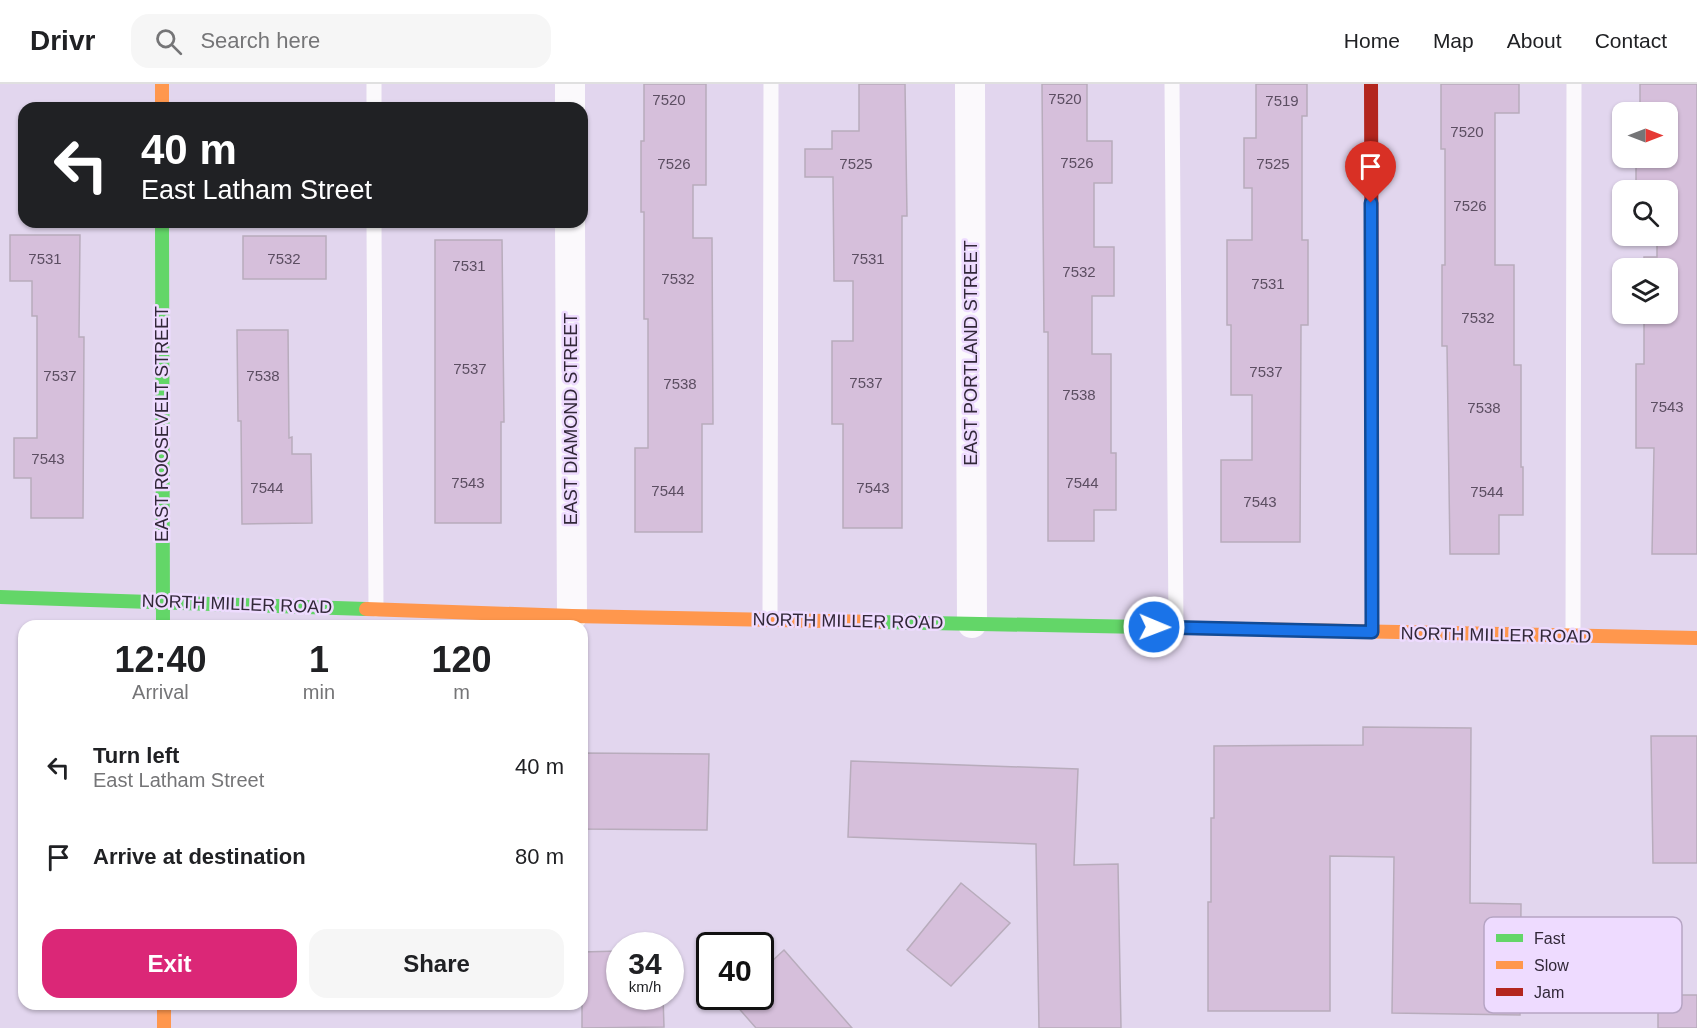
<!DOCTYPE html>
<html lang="en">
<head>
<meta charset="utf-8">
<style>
	body { margin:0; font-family:Arial,sans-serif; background:#f6f6f6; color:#202124; height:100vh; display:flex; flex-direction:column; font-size:22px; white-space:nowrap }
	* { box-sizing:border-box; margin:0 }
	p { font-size:20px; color:#757577 }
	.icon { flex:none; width:33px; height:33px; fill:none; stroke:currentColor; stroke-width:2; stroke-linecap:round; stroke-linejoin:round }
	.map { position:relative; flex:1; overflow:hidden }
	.details { position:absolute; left:18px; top:536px; width:570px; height:390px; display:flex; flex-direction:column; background:#fff; border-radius:18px; box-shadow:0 2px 4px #0004 }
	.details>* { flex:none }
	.guide { position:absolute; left:18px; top:18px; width:570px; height:126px; border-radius:18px; box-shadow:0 2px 4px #0004; background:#202124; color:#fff; overflow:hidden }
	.needle { width:39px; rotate:90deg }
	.buttons { position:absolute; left:1612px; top:18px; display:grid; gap:12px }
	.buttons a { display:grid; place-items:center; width:66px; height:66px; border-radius:12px; background:#fff; box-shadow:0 2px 4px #0004; font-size:30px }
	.speed { position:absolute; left:606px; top:848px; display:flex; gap:12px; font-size:30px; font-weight:700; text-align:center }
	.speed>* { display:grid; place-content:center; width:78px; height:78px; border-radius:50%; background:#fff; box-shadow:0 2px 4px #0004; line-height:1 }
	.speed small { font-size:15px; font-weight:400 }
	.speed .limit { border:3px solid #111; border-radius:9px; background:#fff; color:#111 }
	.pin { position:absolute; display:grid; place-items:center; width:51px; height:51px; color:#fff; margin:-62px -26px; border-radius:50% 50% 50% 0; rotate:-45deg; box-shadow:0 0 6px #0007 }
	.pin .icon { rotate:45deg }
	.me { position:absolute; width:66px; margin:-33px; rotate:91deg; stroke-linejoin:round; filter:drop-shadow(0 0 4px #0008) }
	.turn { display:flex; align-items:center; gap:21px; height:126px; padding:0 24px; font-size:27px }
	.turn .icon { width:78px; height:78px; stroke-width:2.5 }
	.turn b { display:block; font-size:42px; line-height:51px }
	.eta { display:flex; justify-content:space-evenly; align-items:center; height:102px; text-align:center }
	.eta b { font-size:36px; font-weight:700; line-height:42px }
	.action { display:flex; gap:12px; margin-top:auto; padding:12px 24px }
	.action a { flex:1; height:69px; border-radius:18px; background:#db2777; color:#fff; font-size:24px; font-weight:700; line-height:69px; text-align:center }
	.action a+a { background:#f6f6f6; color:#202124 }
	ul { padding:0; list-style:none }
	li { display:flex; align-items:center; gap:18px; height:90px; padding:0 24px }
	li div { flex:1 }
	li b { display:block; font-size:22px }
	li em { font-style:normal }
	header { display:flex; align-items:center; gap:36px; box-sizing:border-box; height:84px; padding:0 30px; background:#fff; border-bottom:2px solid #e0e0e0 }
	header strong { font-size:28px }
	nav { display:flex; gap:33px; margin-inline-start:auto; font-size:21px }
	.search { width:420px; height:54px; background:#f6f6f6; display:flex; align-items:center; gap:15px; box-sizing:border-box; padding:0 21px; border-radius:18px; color:#757577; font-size:22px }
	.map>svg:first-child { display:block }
</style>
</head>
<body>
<header>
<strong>Drivr</strong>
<div class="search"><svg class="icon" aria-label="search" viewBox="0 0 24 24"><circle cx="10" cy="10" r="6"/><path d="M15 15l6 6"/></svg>Search here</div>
<nav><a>Home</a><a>Map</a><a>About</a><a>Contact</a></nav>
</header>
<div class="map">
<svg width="1697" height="944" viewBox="0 0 1697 944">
	<rect width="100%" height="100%" fill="#e2d6ee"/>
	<g fill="#d6bfdb" stroke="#b8acbc" stroke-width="1.5">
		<path d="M644,0H706V101H693V154H712L713,340H702V448H635V364H648V235H644V128H641V57H644Z"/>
		<path d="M859,0H905L907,132H902V444H843V340H832V257H853V197H834L833,93H805V65H832V47H859Z"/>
		<path d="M1042,0H1087V57H1112V99H1094V163H1114V212H1092V270H1111V369H1116V426H1094V457H1048V248H1044Z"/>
		<path d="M1256,0H1307V32H1302V156H1308V241H1301L1300,458H1221V376H1252V311H1231V241H1227V156H1252V104H1244V54H1256Z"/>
		<path d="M1441,0H1519V29H1495V181H1514V281H1521V383H1523V431H1499V470H1450L1447,262H1442V181H1445V65H1441Z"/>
		<path d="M1640,0H1697V470H1652L1654,364H1636V280H1644V230H1668V184H1644V173H1657V152H1668V106H1636V74H1668V28H1640Z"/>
		<path d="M10,151H80L79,253H84L83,434H31V394H14V354H37V232H32V197H10Z"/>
		<rect x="243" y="152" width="83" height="43"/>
		<path d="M435,156H502L504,338H501V439H435Z"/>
		<path d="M237,246H288L289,354L292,353V370H311L312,439L242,440L241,337H238Z"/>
		<path d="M1363,643L1471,644L1470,819L1521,820L1520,931L1392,929L1394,773L1330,772V927H1208V818H1211V734H1214V662L1363,661Z"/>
		<path d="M1651,652H1697V779H1653Z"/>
		<path d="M582,669L709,670L707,746L582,745Z"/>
		<path d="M851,677L1078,685L1074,781L1118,780L1121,944H1039L1036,760L848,753Z"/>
		<path d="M961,799L1010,839L951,902L907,866Z"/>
		<path d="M784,866L852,944H756L728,912H760V888Z"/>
		<path d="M620,867V912H663L664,943L582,944V868Z"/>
		<rect x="1658" y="911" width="39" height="33"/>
	</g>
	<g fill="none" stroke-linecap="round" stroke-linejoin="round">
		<g stroke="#fbf9fc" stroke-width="15">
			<path d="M374,0V24"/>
			<path d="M1172,0L1176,544"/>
			<path d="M374,138L376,525"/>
			<path d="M770,535L771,0"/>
			<path d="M1573,552L1574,0"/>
		</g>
		<g stroke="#fbf9fc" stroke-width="30">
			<path d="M570,0V24"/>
			<path d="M970,0L972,539"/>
			<path d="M570,138L572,532"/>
		</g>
		<g stroke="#63d668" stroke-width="14">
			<path d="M162,138L163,542"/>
			<path d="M1372,331V548"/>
			<path d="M0,513L366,525"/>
			<path d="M878,538L1195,544"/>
		</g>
		<g stroke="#ff974d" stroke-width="14">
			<path d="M162,0V24"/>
			<path d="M366,525L572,532L878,538"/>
			<path d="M1195,544L1697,554"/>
			<path d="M164,920V944"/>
		</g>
		<path stroke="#b3261e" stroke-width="14" d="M1371,0L1372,331"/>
	</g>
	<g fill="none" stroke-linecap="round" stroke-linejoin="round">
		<g stroke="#114b97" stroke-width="15">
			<path id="route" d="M1154,543L1372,548L1371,119"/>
		</g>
		<use href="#route" stroke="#1a73e8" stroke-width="10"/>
	</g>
	<g text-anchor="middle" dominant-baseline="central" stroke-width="5" stroke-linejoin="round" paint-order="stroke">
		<g font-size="15" fill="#5c4e62">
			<text x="1065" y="14">7520</text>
			<text x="669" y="15">7520</text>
			<text x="1282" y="16">7519</text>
			<text x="1467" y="47">7520</text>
			<text x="1077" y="78">7526</text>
			<text x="674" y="79">7526</text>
			<text x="856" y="79">7525</text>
			<text x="1273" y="79">7525</text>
			<text x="1470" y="121">7526</text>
			<text x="45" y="174">7531</text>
			<text x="284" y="174">7532</text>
			<text x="868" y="174">7531</text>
			<text x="469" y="181">7531</text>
			<text x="1079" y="187">7532</text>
			<text x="678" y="194">7532</text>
			<text x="1268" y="199">7531</text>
			<text x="1478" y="233">7532</text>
			<text x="470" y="284">7537</text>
			<text x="1266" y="287">7537</text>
			<text x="60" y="291">7537</text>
			<text x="263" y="291">7538</text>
			<text x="866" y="298">7537</text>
			<text x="680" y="299">7538</text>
			<text x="1079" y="310">7538</text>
			<text x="1667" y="322">7543</text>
			<text x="1484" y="323">7538</text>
			<text x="48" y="374">7543</text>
			<text x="468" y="398">7543</text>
			<text x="1082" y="398">7544</text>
			<text x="267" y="403">7544</text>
			<text x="873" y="403">7543</text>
			<text x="668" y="406">7544</text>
			<text x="1487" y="407">7544</text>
			<text x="1260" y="417">7543</text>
		</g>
		<g font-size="18" fill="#322839" stroke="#eedbff">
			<text transform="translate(971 269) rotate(-90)">EAST PORTLAND STREET</text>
			<text transform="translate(571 335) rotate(-90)">EAST DIAMOND STREET</text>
			<text transform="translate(162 340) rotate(-90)">EAST ROOSEVELT STREET</text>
			<text transform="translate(237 520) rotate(2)">NORTH MILLER ROAD</text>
			<text transform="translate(848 537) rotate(1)">NORTH MILLER ROAD</text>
			<text transform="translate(1496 551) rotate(1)">NORTH MILLER ROAD</text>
		</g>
	</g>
	<rect x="1484" y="833" width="198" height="96" rx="9" fill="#eedbff" stroke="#b6a5c4" stroke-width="1.5"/>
	<rect x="1496" y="850" width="27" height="8" fill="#63d668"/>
	<rect x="1496" y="877" width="27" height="8" fill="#ff974d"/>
	<rect x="1496" y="904" width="27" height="8" fill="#b3261e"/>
	<g font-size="16" fill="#322839">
		<text x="1534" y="860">Fast</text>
		<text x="1534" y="887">Slow</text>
		<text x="1534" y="914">Jam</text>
	</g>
</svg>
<div class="buttons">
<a><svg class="needle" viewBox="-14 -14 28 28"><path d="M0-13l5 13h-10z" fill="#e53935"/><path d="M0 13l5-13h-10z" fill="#757577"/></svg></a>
<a><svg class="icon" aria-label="search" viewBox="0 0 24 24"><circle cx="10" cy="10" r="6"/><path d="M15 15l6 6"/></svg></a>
<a><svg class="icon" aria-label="layers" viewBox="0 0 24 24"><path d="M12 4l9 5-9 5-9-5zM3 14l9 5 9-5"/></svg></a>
</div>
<div class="speed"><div>34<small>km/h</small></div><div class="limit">40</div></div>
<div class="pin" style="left:1371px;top:119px;background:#d93025"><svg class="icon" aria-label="arrive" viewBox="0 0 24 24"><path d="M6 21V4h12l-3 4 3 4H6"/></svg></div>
<svg class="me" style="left:1154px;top:543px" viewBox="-20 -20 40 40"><circle r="17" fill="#1a73e8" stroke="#fff" stroke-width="3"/><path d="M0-11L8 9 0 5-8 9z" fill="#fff"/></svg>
<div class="guide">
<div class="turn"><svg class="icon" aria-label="left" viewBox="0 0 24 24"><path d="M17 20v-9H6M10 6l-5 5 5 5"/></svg><div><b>40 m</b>East Latham Street</div></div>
</div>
<section class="details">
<div class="eta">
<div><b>12:40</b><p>Arrival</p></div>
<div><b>1</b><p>min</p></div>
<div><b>120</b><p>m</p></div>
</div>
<ul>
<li><svg class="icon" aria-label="left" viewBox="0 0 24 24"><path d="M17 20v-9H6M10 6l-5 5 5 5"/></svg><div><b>Turn left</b><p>East Latham Street</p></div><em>40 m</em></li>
<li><svg class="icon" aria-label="arrive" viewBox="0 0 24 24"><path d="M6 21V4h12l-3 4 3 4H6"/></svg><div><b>Arrive at destination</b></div><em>80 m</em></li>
</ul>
<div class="action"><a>Exit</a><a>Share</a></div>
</section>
</div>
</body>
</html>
